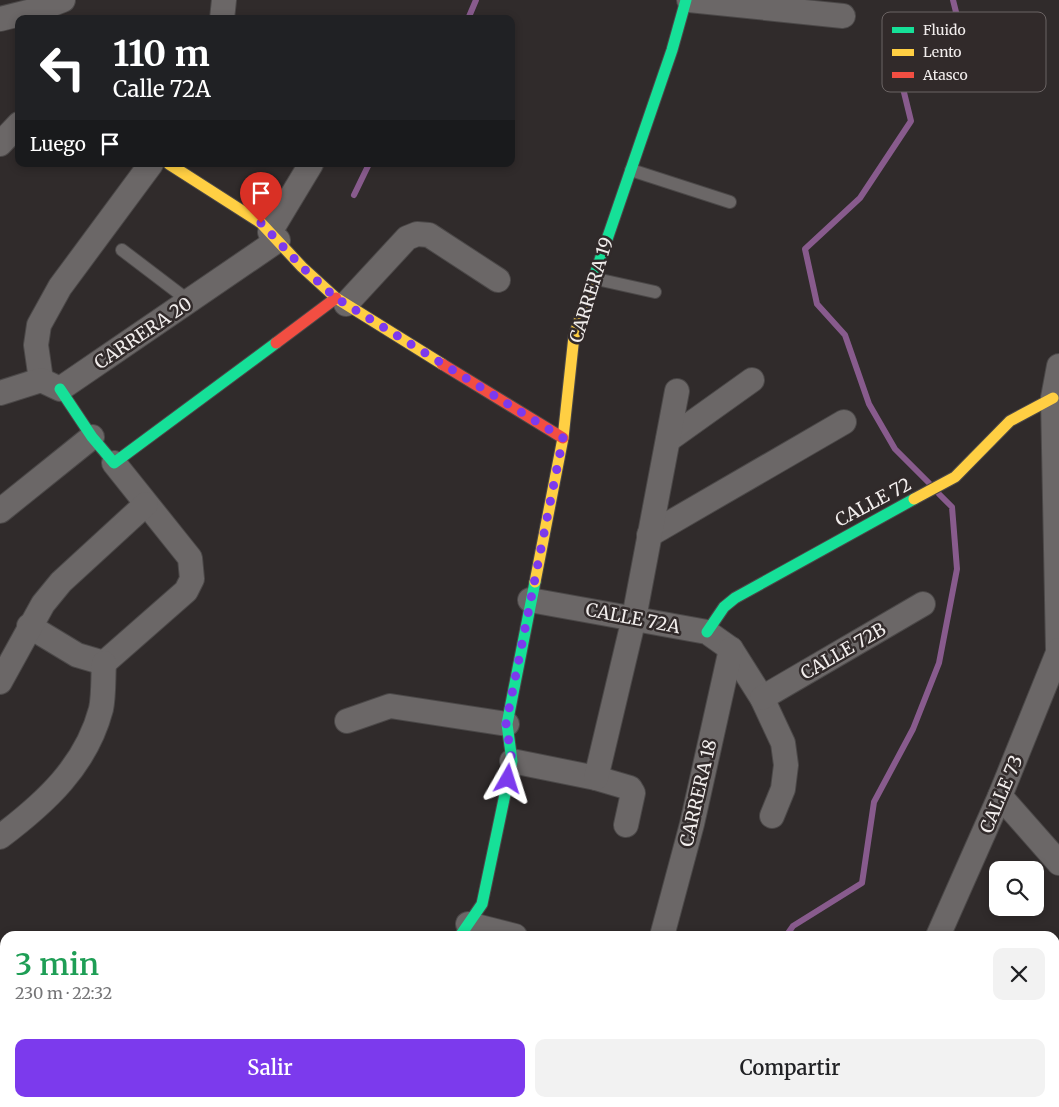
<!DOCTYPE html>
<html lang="es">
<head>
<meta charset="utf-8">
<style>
	body { margin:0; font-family:Merriweather,serif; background:#f2f2f2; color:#202124; height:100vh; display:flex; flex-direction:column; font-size:19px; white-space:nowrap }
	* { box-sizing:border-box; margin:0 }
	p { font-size:16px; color:#757577 }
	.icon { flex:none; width:28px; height:28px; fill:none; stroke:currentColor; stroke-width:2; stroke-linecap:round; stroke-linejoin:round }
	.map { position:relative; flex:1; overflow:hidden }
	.drawer { position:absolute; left:0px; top:931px; width:1060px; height:176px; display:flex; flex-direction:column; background:#fff; border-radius:15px 15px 0 0; box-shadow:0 2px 8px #0003 }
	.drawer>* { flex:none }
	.top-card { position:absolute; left:15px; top:15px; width:500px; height:152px; border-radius:10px; box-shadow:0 2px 8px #0003; background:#202124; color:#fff; overflow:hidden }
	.buttons { position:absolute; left:989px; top:861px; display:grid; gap:10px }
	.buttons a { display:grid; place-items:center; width:55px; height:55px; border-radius:10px; background:#fff; box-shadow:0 2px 8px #0003; font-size:25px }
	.pin { position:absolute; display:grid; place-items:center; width:42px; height:42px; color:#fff; margin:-51px -21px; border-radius:50% 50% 50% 0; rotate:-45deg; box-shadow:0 0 5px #0007 }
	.pin .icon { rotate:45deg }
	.me { position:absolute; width:55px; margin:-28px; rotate:6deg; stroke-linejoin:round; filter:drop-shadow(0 0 4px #0008) }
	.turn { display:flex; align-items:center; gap:18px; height:105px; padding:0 15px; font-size:22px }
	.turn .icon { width:65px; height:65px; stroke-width:2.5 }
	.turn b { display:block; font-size:35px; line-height:42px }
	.then { display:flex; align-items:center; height:48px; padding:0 15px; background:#0003; gap:10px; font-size:19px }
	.round { display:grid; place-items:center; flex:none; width:52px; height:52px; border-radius:10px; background:#f2f2f2 }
	.head { display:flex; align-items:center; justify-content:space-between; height:85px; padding:0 15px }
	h1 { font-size:30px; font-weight:600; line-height:38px; color:#1e9e55 }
	.button { display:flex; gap:10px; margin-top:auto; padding:10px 15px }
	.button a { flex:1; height:58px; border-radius:10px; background:#7c3aed; color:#fff; font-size:20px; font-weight:600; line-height:58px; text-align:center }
	.button a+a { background:#f2f2f2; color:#202124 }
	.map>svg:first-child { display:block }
</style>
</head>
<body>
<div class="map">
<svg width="1059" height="1107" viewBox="0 0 1059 1107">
	<rect width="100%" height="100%" fill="#302b2b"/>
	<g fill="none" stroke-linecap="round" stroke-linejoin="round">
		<g stroke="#885b8d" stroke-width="6">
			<path d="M468,19L476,0"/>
			<path d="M354,195L369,164"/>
			<path d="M929,483L895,449L869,404L845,335L817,304L805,249L860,198L911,121L899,72L941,39L956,12L953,0"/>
			<path d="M786,936L793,926L862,883L874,802L913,729L939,663L957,569L952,507L939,494"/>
			<path d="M682,1107L686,1102"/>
		</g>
		<g stroke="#4b4848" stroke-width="14">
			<g id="lane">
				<path d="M631,170L730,202"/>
				<path d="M122,250L189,301"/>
				<path d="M592,278L655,292"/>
			</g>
		</g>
		<g stroke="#4b4848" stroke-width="26">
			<g id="street">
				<path d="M689,0L843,16"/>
				<path d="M0,19L40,9L63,0"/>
				<path d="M222,19L224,0"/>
				<path d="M0,144L19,124"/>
				<path d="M270,232L311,164"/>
				<path d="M346,304L407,238L417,234L429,235L498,280"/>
				<path d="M41,380L36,345L39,325L60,287L151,164"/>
				<path d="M0,393L41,380L60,389L278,240"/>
				<path d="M668,440L752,380"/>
				<path d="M0,511L92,437"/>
				<path d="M649,535L844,422"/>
				<path d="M530,600L707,632L731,649L762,698L783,743L786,765L783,789L772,816"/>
				<path d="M29,626L77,655L104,663"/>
				<path d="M1058,650L1053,398L1059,366"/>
				<path d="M104,663L186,591L192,579L190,558L114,463"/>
				<path d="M0,682L43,604L61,582L146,504"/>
				<path d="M762,698L923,604"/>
				<path d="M347,721L390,706L507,724"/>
				<path d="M512,761L596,778L630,788L633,793L626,825"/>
				<path d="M596,778L634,618L677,391"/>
				<path d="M1000,796L1059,863"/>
				<path d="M0,837C45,803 86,766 101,709C104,695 103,677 104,663"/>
				<path d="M468,924L515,936"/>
				<path d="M662,936L692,824L731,649"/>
				<path d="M938,936L1000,796L1059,650"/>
				<path d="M1055,1016L1059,1019"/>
				<path d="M354,1107L357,1102"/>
				<path d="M806,1107L810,1102"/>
				<path d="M975,1107L979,1102"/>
			</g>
		</g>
		<g stroke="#4b4848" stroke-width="13">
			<g id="fast">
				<path d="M592,283L672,50L686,0"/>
				<path d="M60,389L92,437L114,463L276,343"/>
				<path d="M707,632L724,607L735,598L914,499"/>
				<path d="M460,936L482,904L512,761L507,724L535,582"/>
			</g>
		</g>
		<g stroke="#4b4848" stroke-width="13">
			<g id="slow">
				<path d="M169,164L261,223L302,267L336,298L442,364"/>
				<path d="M914,499L955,477L1010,421L1053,398"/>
				<path d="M535,582L563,438L574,336L592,283"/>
			</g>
		</g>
		<g stroke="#4b4848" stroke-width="13">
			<g id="jam">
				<path d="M276,343L336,298"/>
				<path d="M442,364L563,438"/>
			</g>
		</g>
		<use href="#lane" stroke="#6b6767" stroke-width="12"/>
		<use href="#street" stroke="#6b6767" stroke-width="24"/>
		<use href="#fast" stroke="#16e098" stroke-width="11"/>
		<use href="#slow" stroke="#ffcf43" stroke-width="11"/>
		<use href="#jam" stroke="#f24e42" stroke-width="11"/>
	</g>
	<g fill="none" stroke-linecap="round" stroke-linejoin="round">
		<path stroke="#7c3aed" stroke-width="9" stroke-dasharray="0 16.2" d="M261,223L302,267L336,298L563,438L506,724L512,761L508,779"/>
	</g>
	<g text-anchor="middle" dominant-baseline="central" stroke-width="5" stroke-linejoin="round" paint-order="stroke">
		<g font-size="18" fill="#f1edec" stroke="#312a2a">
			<text transform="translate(591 290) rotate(-73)">CARRERA 19</text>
			<text transform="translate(143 333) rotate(-34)">CARRERA 20</text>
			<text transform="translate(873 502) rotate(-28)">CALLE 72</text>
			<text transform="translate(633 618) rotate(11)">CALLE 72A</text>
			<text transform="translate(843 651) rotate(-30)">CALLE 72B</text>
			<text transform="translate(698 793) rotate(-77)">CARRERA 18</text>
			<text transform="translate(1001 794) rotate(-67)">CALLE 73</text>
		</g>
	</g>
	<rect x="882" y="12" width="164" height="80" rx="8" fill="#312a2a" stroke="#6b6464" stroke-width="1"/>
	<rect x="892" y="27" width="22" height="6" fill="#16e098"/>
	<rect x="892" y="49" width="22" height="7" fill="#ffcf43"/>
	<rect x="892" y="72" width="22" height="6" fill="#f24e42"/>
	<g font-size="14" fill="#f1edec">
		<text x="923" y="35">Fluido</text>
		<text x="923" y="57">Lento</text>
		<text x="923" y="80">Atasco</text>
	</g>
</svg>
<div class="buttons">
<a><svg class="icon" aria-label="search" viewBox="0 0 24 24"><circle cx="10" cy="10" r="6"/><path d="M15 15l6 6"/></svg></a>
</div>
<div class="pin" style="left:261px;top:223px;background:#d93025"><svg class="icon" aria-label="arrive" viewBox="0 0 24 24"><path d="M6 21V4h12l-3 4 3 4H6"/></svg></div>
<svg class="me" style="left:508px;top:779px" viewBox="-20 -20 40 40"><path d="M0-17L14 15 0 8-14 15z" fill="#7c3aed" stroke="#fff" stroke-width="4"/></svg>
<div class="top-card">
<div class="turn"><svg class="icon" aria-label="left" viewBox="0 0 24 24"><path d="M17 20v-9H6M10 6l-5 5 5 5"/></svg><div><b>110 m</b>Calle 72A</div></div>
<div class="then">Luego<svg class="icon" aria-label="arrive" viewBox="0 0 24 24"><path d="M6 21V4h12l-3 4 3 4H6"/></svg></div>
</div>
<section class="drawer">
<div class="head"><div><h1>3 min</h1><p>230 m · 22:32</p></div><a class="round"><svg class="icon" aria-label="close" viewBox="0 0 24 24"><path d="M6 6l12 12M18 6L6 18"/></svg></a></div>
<div class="button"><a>Salir</a><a>Compartir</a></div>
</section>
</div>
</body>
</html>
